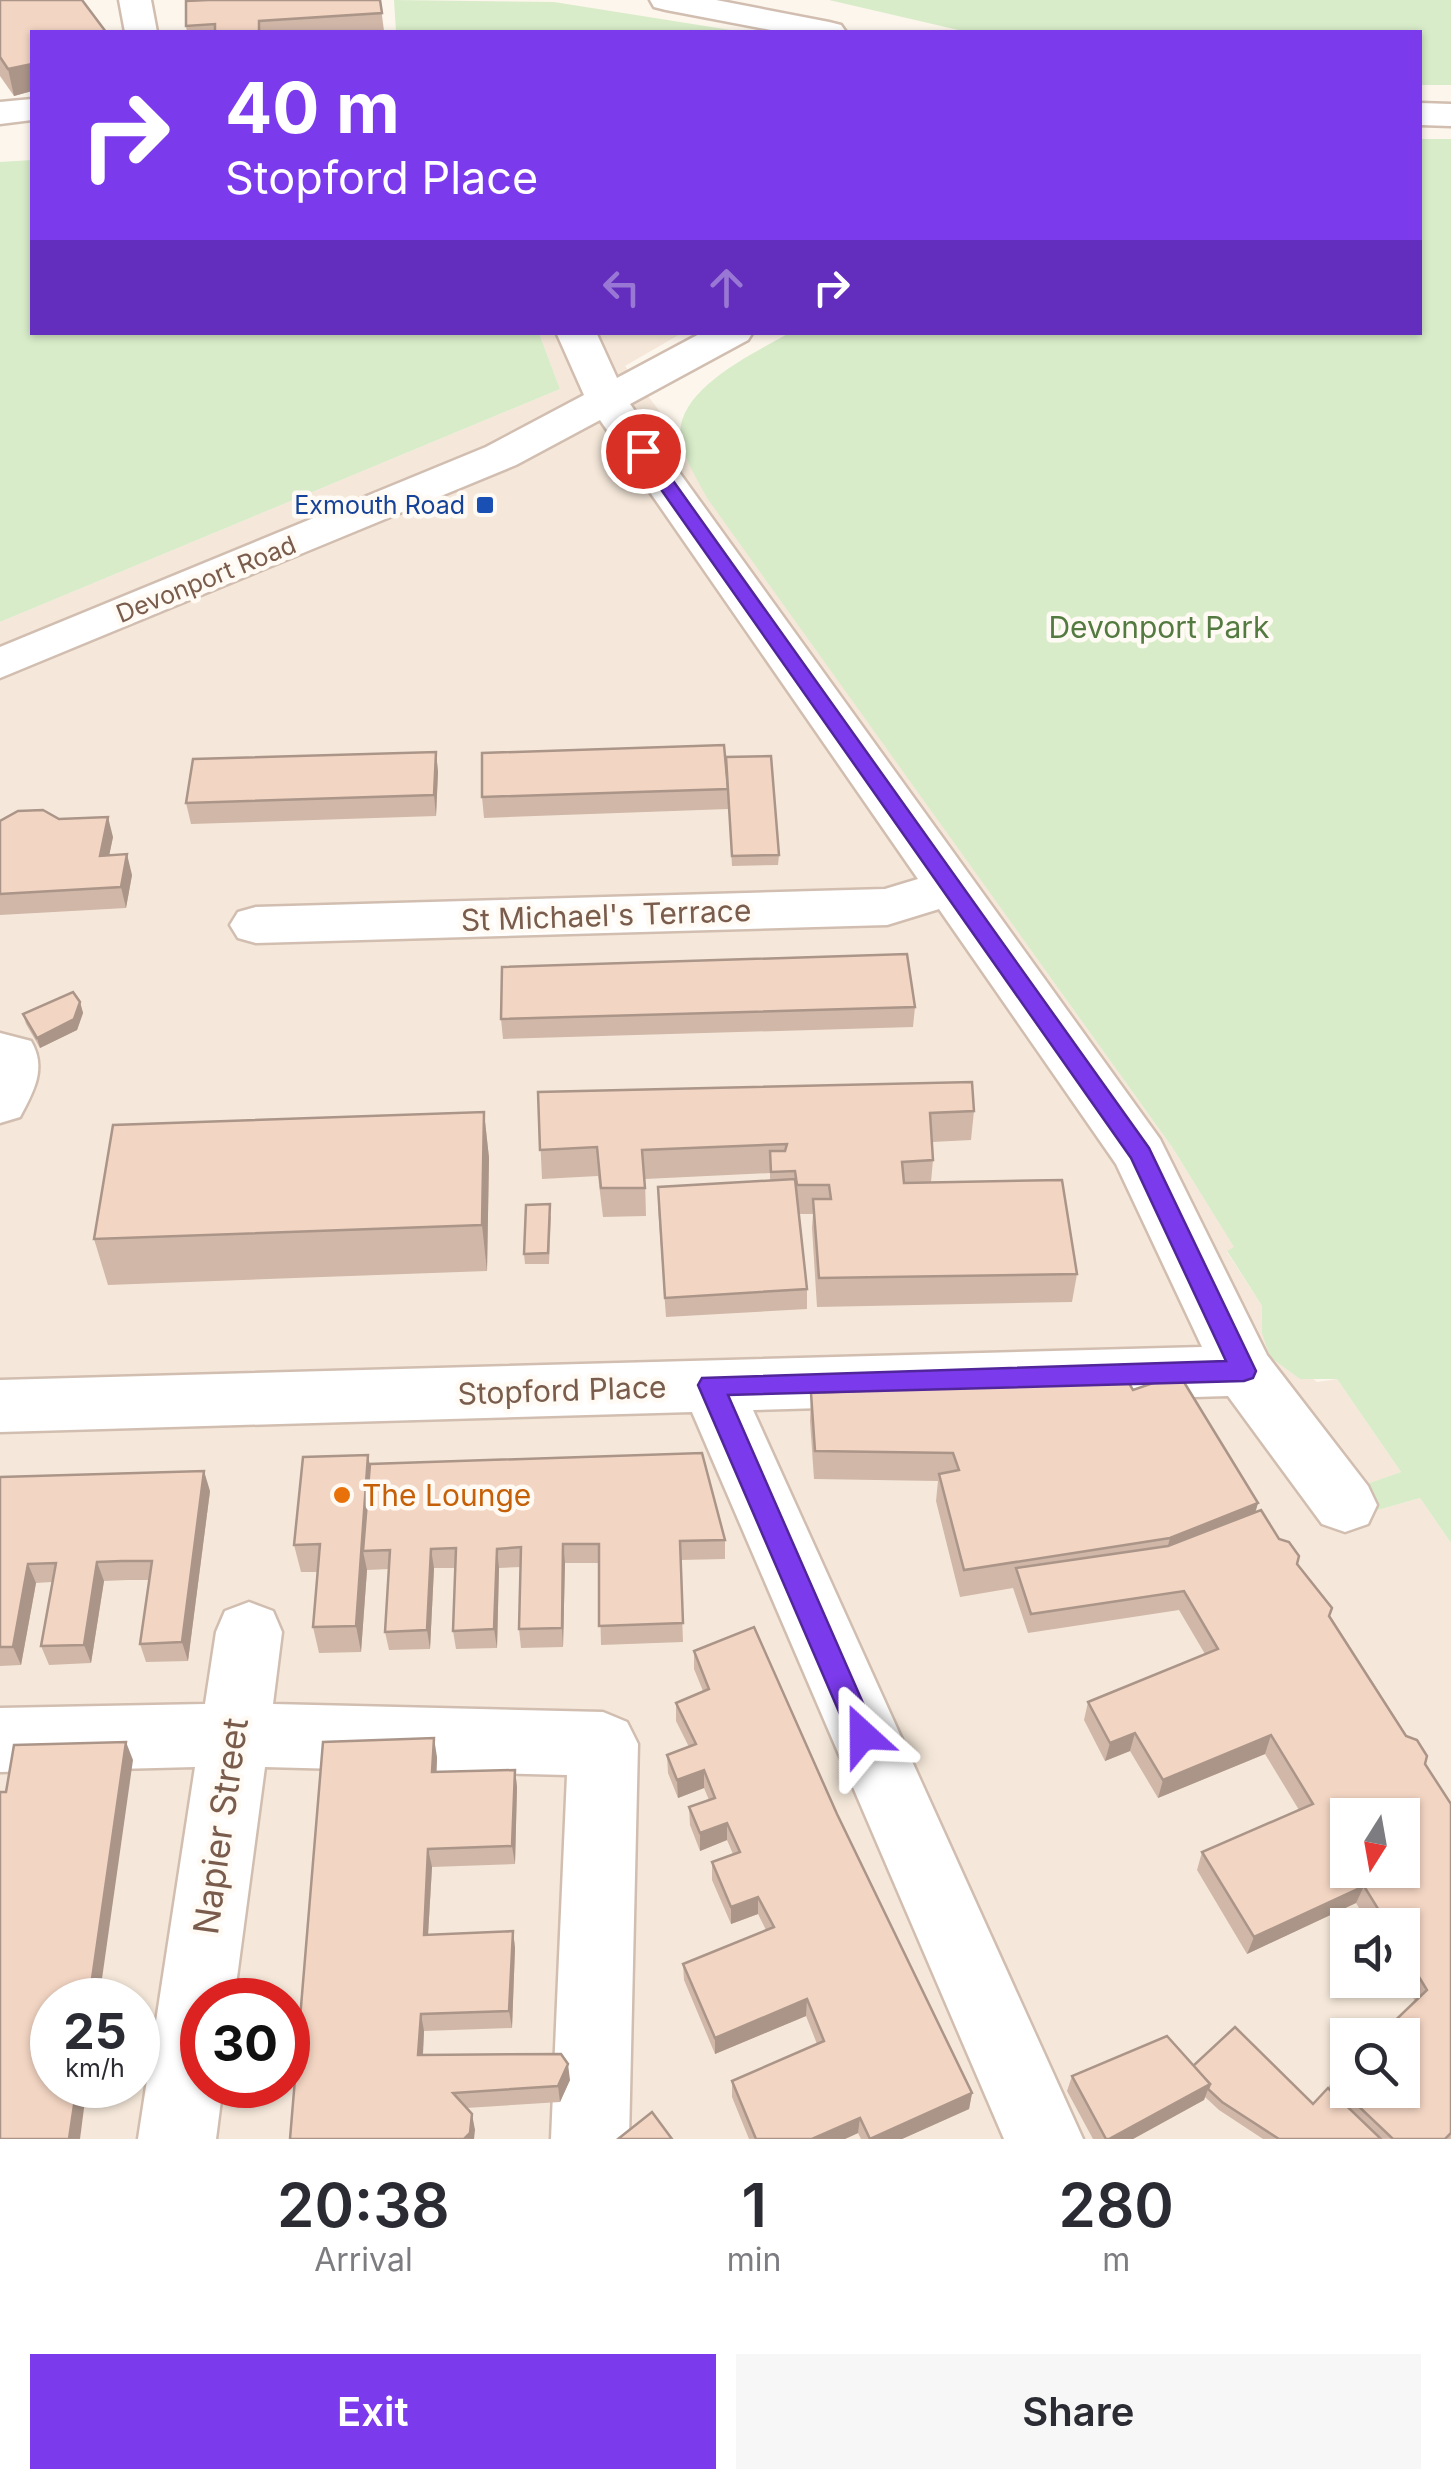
<!DOCTYPE html>
<html lang="en">
<head>
<meta charset="utf-8">
<style>
	body { margin:0; font-family:Inter,sans-serif; background:#f7f7f7; color:#2b2b33; height:100vh; display:flex; flex-direction:column; font-size:38px; white-space:nowrap }
	* { box-sizing:border-box; margin:0 }
	p { font-size:32px; color:#7c7c81 }
	.icon { flex:none; width:55px; height:55px; fill:none; stroke:currentColor; stroke-width:2; stroke-linecap:round; stroke-linejoin:round }
	.map { position:relative; height:2139px; overflow:hidden }
	.panel { display:flex; flex-direction:column; background:#fff; flex:1 }
	.panel>* { flex:none }
	.top-card { position:absolute; left:30px; top:30px; width:1392px; height:305px; border-radius:0px; box-shadow:0 2px 8px #0004; background:#7c3aed; color:#fff; overflow:hidden }
	.needle { width:65px; rotate:191deg }
	.tools { position:absolute; left:1330px; top:1798px; display:grid; gap:20px }
	.tools a { display:grid; place-items:center; width:90px; height:90px; border-radius:0px; background:#fff; box-shadow:0 2px 8px #0004; font-size:50px }
	.speed { position:absolute; left:30px; top:1978px; display:flex; gap:20px; font-size:50px; font-weight:700; text-align:center }
	.speed>* { display:grid; place-content:center; width:130px; height:130px; border-radius:50%; background:#fff; box-shadow:0 2px 8px #0004; line-height:1 }
	.speed small { font-size:25px; font-weight:400 }
	.speed .limit { border:15px solid #d22; background:#fff; color:#111 }
	.pin { position:absolute; display:grid; place-items:center; width:85px; height:85px; color:#fff; margin:-42px; border:5px solid #fff; border-radius:50%; box-shadow:0 2px 10px #0007 }
	.me { position:absolute; width:110px; margin:-55px; rotate:336deg; stroke-linejoin:round; filter:drop-shadow(0 0 8px #0008) }
	.turn { display:flex; align-items:center; gap:35px; height:210px; padding:0 30px; font-size:45px }
	.turn .icon { width:130px; height:130px; stroke-width:2.5 }
	.turn b { display:block; font-size:70px; line-height:85px }
	.lanes { display:flex; align-items:center; height:95px; padding:0 30px; background:#0003; justify-content:center; gap:50px; direction:ltr }
	.lanes .off { opacity:.35 }
	.eta { display:flex; justify-content:space-evenly; align-items:center; height:170px; text-align:center }
	.eta b { font-size:60px; font-weight:600; line-height:70px }
	.button { display:flex; gap:20px; margin-top:auto; padding:20px 30px }
	.button a { flex:1; height:115px; border-radius:0px; background:#7c3aed; color:#fff; font-size:40px; font-weight:600; line-height:115px; text-align:center }
	.button a+a { background:#f7f7f7; color:#2b2b33 }
	.map>svg:first-child { display:block }
</style>
</head>
<body>
<div class="map">
<svg width="1451" height="2139" viewBox="0 0 1451 2139">
	<rect width="100%" height="100%" fill="#fdf6ec"/>
	<path fill="#f5e8da" fill-rule="evenodd" d="M539,333H682L625,366L680,438L708,498L1172,1147L1235,1248L1227,1252L1262,1306V1333L1317,1382L1337,1379L1401,1472L1362,1486L1378,1510L1420,1498L1451,1543V2139H0V622L560,389ZM1348,1815H1402V1870H1348ZM1348,1925H1402V1980H1348ZM52,2000H138V2085H52ZM202,2000H288V2085H202ZM1348,2035H1402V2090H1348Z"/>
	<g fill="#d8ecc9">
		<path d="M394,0L554,2L743,32H396Z"/>
		<path d="M829,0H1451V85H1420V32H967Z"/>
		<path d="M1420,139H1451V1543L1420,1498L1378,1510L1361,1486L1401,1472L1337,1379H1300L1270,1357L1262,1333V1306L1227,1251L1234,1247L1172,1147L707,498C698,481 686,462 681,442C671,391 753,354 789,333L1420,332Z"/>
		<path d="M32,160V332L539,333L560,389L0,622V162Z"/>
	</g>
	<g fill="none" stroke-linecap="round" stroke-linejoin="round">
		<g stroke="#d1beb0" stroke-width="5">
			<g id="minor">
				<path d="M119,0H151L157,32H125Z"/>
				<path d="M650,0H716L829,22L841,25L846,32H781L666,10L654,7Z"/>
				<path d="M32,99V120L0,124V102Z"/>
				<path d="M1420,103L1451,104V126L1420,125Z"/>
				<path d="M556,332H596L617,378L703,332H753L748,340L630,404L1160,1139L1267,1355L1368,1486L1377,1505L1368,1524L1345,1532L1322,1524L1228,1396L753,1410L1083,2139H1004L692,1412L0,1432V1380L1202,1347L1116,1164L939,909L887,925L256,943L238,938L230,925L238,912L256,907L885,889L918,879L600,420L516,465L0,678V647L486,447L584,395Z"/>
				<path d="M0,1033L31,1041C47,1068 34,1091 20,1117L0,1123Z"/>
				<path d="M249,1602L273,1611L282,1632L273,1704L603,1712L627,1722L638,1744L629,2139H551L567,1775L265,1767L234,2000H202V2085H223L216,2139H138L195,1767L0,1772V1708L205,1704L216,1632L225,1611Z"/>
			</g>
		</g>
		<use href="#minor" fill="#fff" fill-rule="evenodd"/>
	</g>
	<g fill="#d1b7a8">
		<path d="M0,0L32,32V91L14,96L0,76Z"/>
		<path d="M380,0L384,31L187,32L186,26Z"/>
		<path d="M436,752L438,772L436,816L191,824L186,803Z"/>
		<path d="M726,773L779,855L778,865L732,866L728,797V809L484,818L482,797Z"/>
		<path d="M59,819L113,837L109,855L132,875L126,908L0,915V821Z"/>
		<path d="M80,1002L83,1013L77,1030L40,1048L26,1024L23,1014Z"/>
		<path d="M915,1007L913,1027L503,1039L501,1019Z"/>
		<path d="M538,1092L974,1111L971,1140L932,1142L933,1160L931,1182L1077,1274L1072,1302L817,1307L812,1228L813,1214H799L807,1289V1309L666,1317L658,1207L770,1181V1173L645,1179L646,1216L603,1217L598,1176L542,1179Z"/>
		<path d="M484,1112L489,1158L487,1271L108,1285L94,1239Z"/>
		<path d="M551,1215L549,1264H525L524,1254Z"/>
		<path d="M1133,1390L1258,1503L1255,1512L1297,1564L1425,1764L1451,2139H1263L1219,2110L1205,2097L1204,2100L1133,2139H1093L1067,2091L1072,2076L1193,2066L1313,2104L1328,2088L1332,2081L1415,2001L1402,1979V1925H1370L1356,1903L1247,1954L1197,1870L1202,1852L1299,1810L1265,1754L1158,1798L1130,1751L1105,1761L1084,1720L1088,1702L1205,1654L1179,1610L1028,1633L1013,1588L960,1597L936,1501L938,1481L814,1479L810,1421L811,1393Z"/>
		<path d="M370,1464L725,1540V1559L680,1560L683,1642L601,1645L599,1563H565L563,1647L521,1648L519,1629L521,1567L499,1568L497,1648L456,1649L453,1631L455,1568H434L430,1649L389,1650L385,1632L389,1569L367,1570L361,1652L319,1653L313,1627L318,1572H301L294,1545Z"/>
		<path d="M0,1477L210,1491L188,1661L146,1662L140,1644L149,1580H128L104,1581L91,1663L49,1665L41,1646L52,1582L36,1583L21,1665L0,1666Z"/>
		<path d="M694,1651L837,1814L972,2093L969,2109L902,2139H861L858,2133L845,2139H749L732,2097V2081L817,2044L806,2016L715,2054L684,1980L683,1964L766,1930L758,1914L731,1924L712,1880V1862L733,1854L727,1840L700,1851L690,1825L689,1807L709,1800L704,1788L678,1798L668,1773L667,1755L689,1747L676,1721V1703L703,1691L694,1669Z"/>
		<path d="M437,1757L436,1772L515,1770L517,1787L515,1864L432,1867L428,1935L513,1931L515,1948L512,2028L424,2031L423,2055L570,2080L560,2102L466,2108L475,2130L290,2139Z"/>
	</g>
	<g fill="#aa9588">
		<path d="M32,64V91L14,96L8,69Z"/>
		<path d="M436,752L438,772L436,816L434,795Z"/>
		<path d="M108,817L113,837L105,876L100,856Z"/>
		<path d="M127,854L132,875L126,908L121,887Z"/>
		<path d="M80,1002L83,1013L77,1030L40,1048L37,1038Z"/>
		<path d="M484,1112L489,1158L487,1271L482,1225Z"/>
		<path d="M368,1455L373,1483L363,1551L367,1570L361,1652L356,1626Z"/>
		<path d="M204,1471L210,1491L188,1661L182,1642Z"/>
		<path d="M1258,1503L1250,1531L1163,1565L1170,1538Z"/>
		<path d="M563,1544L565,1563L563,1647L562,1628Z"/>
		<path d="M431,1549L434,1568L430,1649L427,1630Z"/>
		<path d="M497,1549L499,1568L497,1648L494,1629Z"/>
		<path d="M97,1562L104,1581L91,1663L84,1645Z"/>
		<path d="M28,1564L36,1583L21,1665L13,1647Z"/>
		<path d="M1135,1733L1130,1751L1105,1761L1110,1743Z"/>
		<path d="M1271,1735L1265,1754L1158,1798L1163,1780Z"/>
		<path d="M434,1738L437,1757L436,1790L432,1772Z"/>
		<path d="M126,1742L133,1760L99,2000H89Z"/>
		<path d="M515,1770L517,1787L515,1864L512,1846Z"/>
		<path d="M704,1770V1788L678,1798L677,1780Z"/>
		<path d="M727,1823V1840L700,1851V1833Z"/>
		<path d="M428,1849L432,1867L427,1952L424,1935Z"/>
		<path d="M1364,1886L1356,1903L1247,1954L1254,1937Z"/>
		<path d="M758,1897V1914L731,1924V1907Z"/>
		<path d="M513,1931L515,1948L512,2028L509,2011Z"/>
		<path d="M807,1999L806,2016L715,2054V2038Z"/>
		<path d="M421,2014L424,2031L422,2071L418,2055Z"/>
		<path d="M568,2064L570,2080L560,2102L558,2086Z"/>
		<path d="M1210,2084L1204,2100L1133,2139H1109Z"/>
		<path d="M77,2085H87L80,2139H69Z"/>
		<path d="M972,2093L969,2109L902,2139H870Z"/>
		<path d="M472,2114L475,2130L474,2139H464Z"/>
		<path d="M860,2118L858,2133L845,2139H812Z"/>
	</g>
	<g fill="#f3d5c3" stroke="#aa9588" stroke-width="2.5" fill-rule="evenodd">
		<path d="M0,0H82L106,32H32V64L8,69L0,57Z"/>
		<path d="M208,0H380L382,13L259,21V31L239,32H215V24L186,26V1Z"/>
		<path d="M724,745L728,789L482,797V753Z"/>
		<path d="M436,752L434,795L186,803L193,759Z"/>
		<path d="M771,756L779,855L732,856L726,757Z"/>
		<path d="M43,810L59,819L108,817L100,856L127,854L121,887L0,894V821L18,811Z"/>
		<path d="M907,954L915,1007L501,1019L502,967Z"/>
		<path d="M73,992L80,1002L74,1019L37,1038L23,1014Z"/>
		<path d="M972,1082L974,1111L930,1113L933,1160L902,1162L904,1183L1062,1180L1077,1274L819,1278L813,1199H831L829,1185H797L795,1171L771,1172L770,1151H785L787,1144L642,1150L645,1188H601L597,1147L540,1150L538,1092Z"/>
		<path d="M484,1112L482,1225L94,1239L113,1125Z"/>
		<path d="M795,1179L807,1289L665,1298L658,1187Z"/>
		<path d="M550,1204L548,1253L524,1254L526,1205Z"/>
		<path d="M1179,1374L1258,1503L1170,1538L964,1570L939,1474L959,1470L953,1453L815,1451L811,1393L1127,1380L1133,1390Z"/>
		<path d="M702,1453L725,1540L680,1541L683,1623L599,1626V1544H563L562,1628L519,1629L521,1547L497,1549L494,1629L453,1631L456,1548L431,1549L427,1630L385,1632L390,1550L363,1551L370,1464Z"/>
		<path d="M368,1455L356,1626L313,1627L320,1544L294,1545L303,1457Z"/>
		<path d="M204,1471L182,1642L140,1644L152,1561H122L97,1562L84,1645L41,1646L56,1563L28,1564L13,1647H0V1477Z"/>
		<path d="M1261,1510L1279,1539L1289,1542L1299,1556L1297,1564L1332,1608L1329,1616L1406,1736L1417,1740L1427,1756L1425,1764L1451,1804V2133L1445,2139H1393L1332,2081L1348,2066V2090H1402V2035H1380L1427,1990L1402,1949V1925H1388L1364,1886L1254,1937L1202,1852L1313,1804L1271,1735L1163,1780L1135,1733L1110,1743L1088,1702L1218,1649L1184,1591L1031,1614L1016,1568L1168,1546ZM1348,1815H1402V1870H1348Z"/>
		<path d="M754,1627L837,1814L972,2093L870,2139L860,2118L812,2139H756L732,2081L824,2041L807,1999L715,2038L683,1964L774,1927L758,1897L731,1907L712,1862L740,1852L727,1823L700,1833L689,1807L715,1798L704,1770L677,1780L667,1755L696,1744L676,1703L709,1689L694,1651Z"/>
		<path d="M434,1738L432,1772L515,1770L512,1846L428,1849L424,1935L513,1931L509,2011L421,2014L418,2055L561,2054L568,2064L558,2086L453,2093L472,2114L470,2133L464,2139H290L323,1742Z"/>
		<path d="M126,1742L89,2000H52V2085H77L69,2139H0V1792H6L14,1745Z"/>
		<path d="M1235,2027L1313,2104L1328,2088L1381,2139H1279L1222,2102L1208,2089L1210,2084L1193,2066Z"/>
		<path d="M1167,2036L1210,2084L1109,2139H1106L1072,2076Z"/>
		<path d="M652,2112L672,2139H618Z"/>
	</g>
	<path fill="#7c3aed" stroke="#51269a" stroke-width="2.5" d="M643,446L649,447L1149,1148L1256,1371L1253,1378L1244,1381L728,1395L877,1735L873,1744L863,1748L853,1744L849,1735L698,1385L702,1378L1226,1361L1131,1158L634,451Z"/>
	<rect fill="#1a4fb4" stroke="#fffaf3" stroke-width="4" x="475" y="495" width="20" height="20" rx="5"/>
	<circle fill="#e8710a" stroke="#fffaf3" stroke-width="4" cx="342" cy="1495" r="10"/>
	<g text-anchor="middle" dominant-baseline="central" stroke-width="9" stroke-linejoin="round" paint-order="stroke">
		<g font-size="25" fill="#164399" stroke="#fffaf3" text-anchor="end">
			<text x="465" y="505">Exmouth Road</text>
		</g>
		<g font-size="25" fill="#7a5c4d" stroke="#fffaf3">
			<text transform="translate(206 579) rotate(-22)">Devonport Road</text>
		</g>
		<g font-size="30" fill="#537a41" stroke="#fffaf3">
			<text x="1159" y="627">Devonport Park</text>
		</g>
		<g font-size="30" fill="#7a5c4d" stroke="#fffaf3">
			<text transform="translate(606 915) rotate(-2)">St Michael's Terrace</text>
			<text transform="translate(562 1390) rotate(-2)">Stopford Place</text>
		</g>
		<g font-size="30" fill="#c56008" stroke="#fffaf3" text-anchor="start">
			<text x="362" y="1495">The Lounge</text>
		</g>
		<g font-size="35" fill="#7a5c4d" stroke="#fffaf3">
			<text transform="translate(220 1826) rotate(-82)">Napier Street</text>
		</g>
	</g>
</svg>
<div class="tools">
<a><svg class="needle" viewBox="-14 -14 28 28"><path d="M0-13l5 13h-10z" fill="#e53935"/><path d="M0 13l5-13h-10z" fill="#7c7c81"/></svg></a>
<a><svg class="icon" aria-label="sound" viewBox="0 0 24 24"><path d="M4 9h4l5-4v14l-5-4H4zM17 9q2 3 0 6"/></svg></a>
<a><svg class="icon" aria-label="search" viewBox="0 0 24 24"><circle cx="10" cy="10" r="6"/><path d="M15 15l6 6"/></svg></a>
</div>
<div class="speed"><div>25<small>km/h</small></div><div class="limit">30</div></div>
<div class="pin" style="left:643px;top:451px;background:#d93025"><svg class="icon" aria-label="arrive" viewBox="0 0 24 24"><path d="M6 21V4h12l-3 4 3 4H6"/></svg></div>
<svg class="me" style="left:863px;top:1735px" viewBox="-20 -20 40 40"><path d="M0-17L14 15 0 8-14 15z" fill="#7c3aed" stroke="#fff" stroke-width="4"/></svg>
<div class="top-card">
<div class="turn"><svg class="icon" aria-label="right" viewBox="0 0 24 24"><path d="M7 20v-9h11M14 6l5 5-5 5"/></svg><div><b>40 m</b>Stopford Place</div></div>
<div class="lanes"><svg class="icon off" aria-label="left" viewBox="0 0 24 24"><path d="M17 20v-9H6M10 6l-5 5 5 5"/></svg><svg class="icon off" aria-label="ahead" viewBox="0 0 24 24"><path d="M12 20V5M6 11l6-6 6 6"/></svg><svg class="icon" aria-label="right" viewBox="0 0 24 24"><path d="M7 20v-9h11M14 6l5 5-5 5"/></svg></div>
</div>
</div>
<section class="panel">
<div class="eta">
<div><b>20:38</b><p>Arrival</p></div>
<div><b>1</b><p>min</p></div>
<div><b>280</b><p>m</p></div>
</div>
<div class="button"><a>Exit</a><a>Share</a></div>
</section>
</body>
</html>
